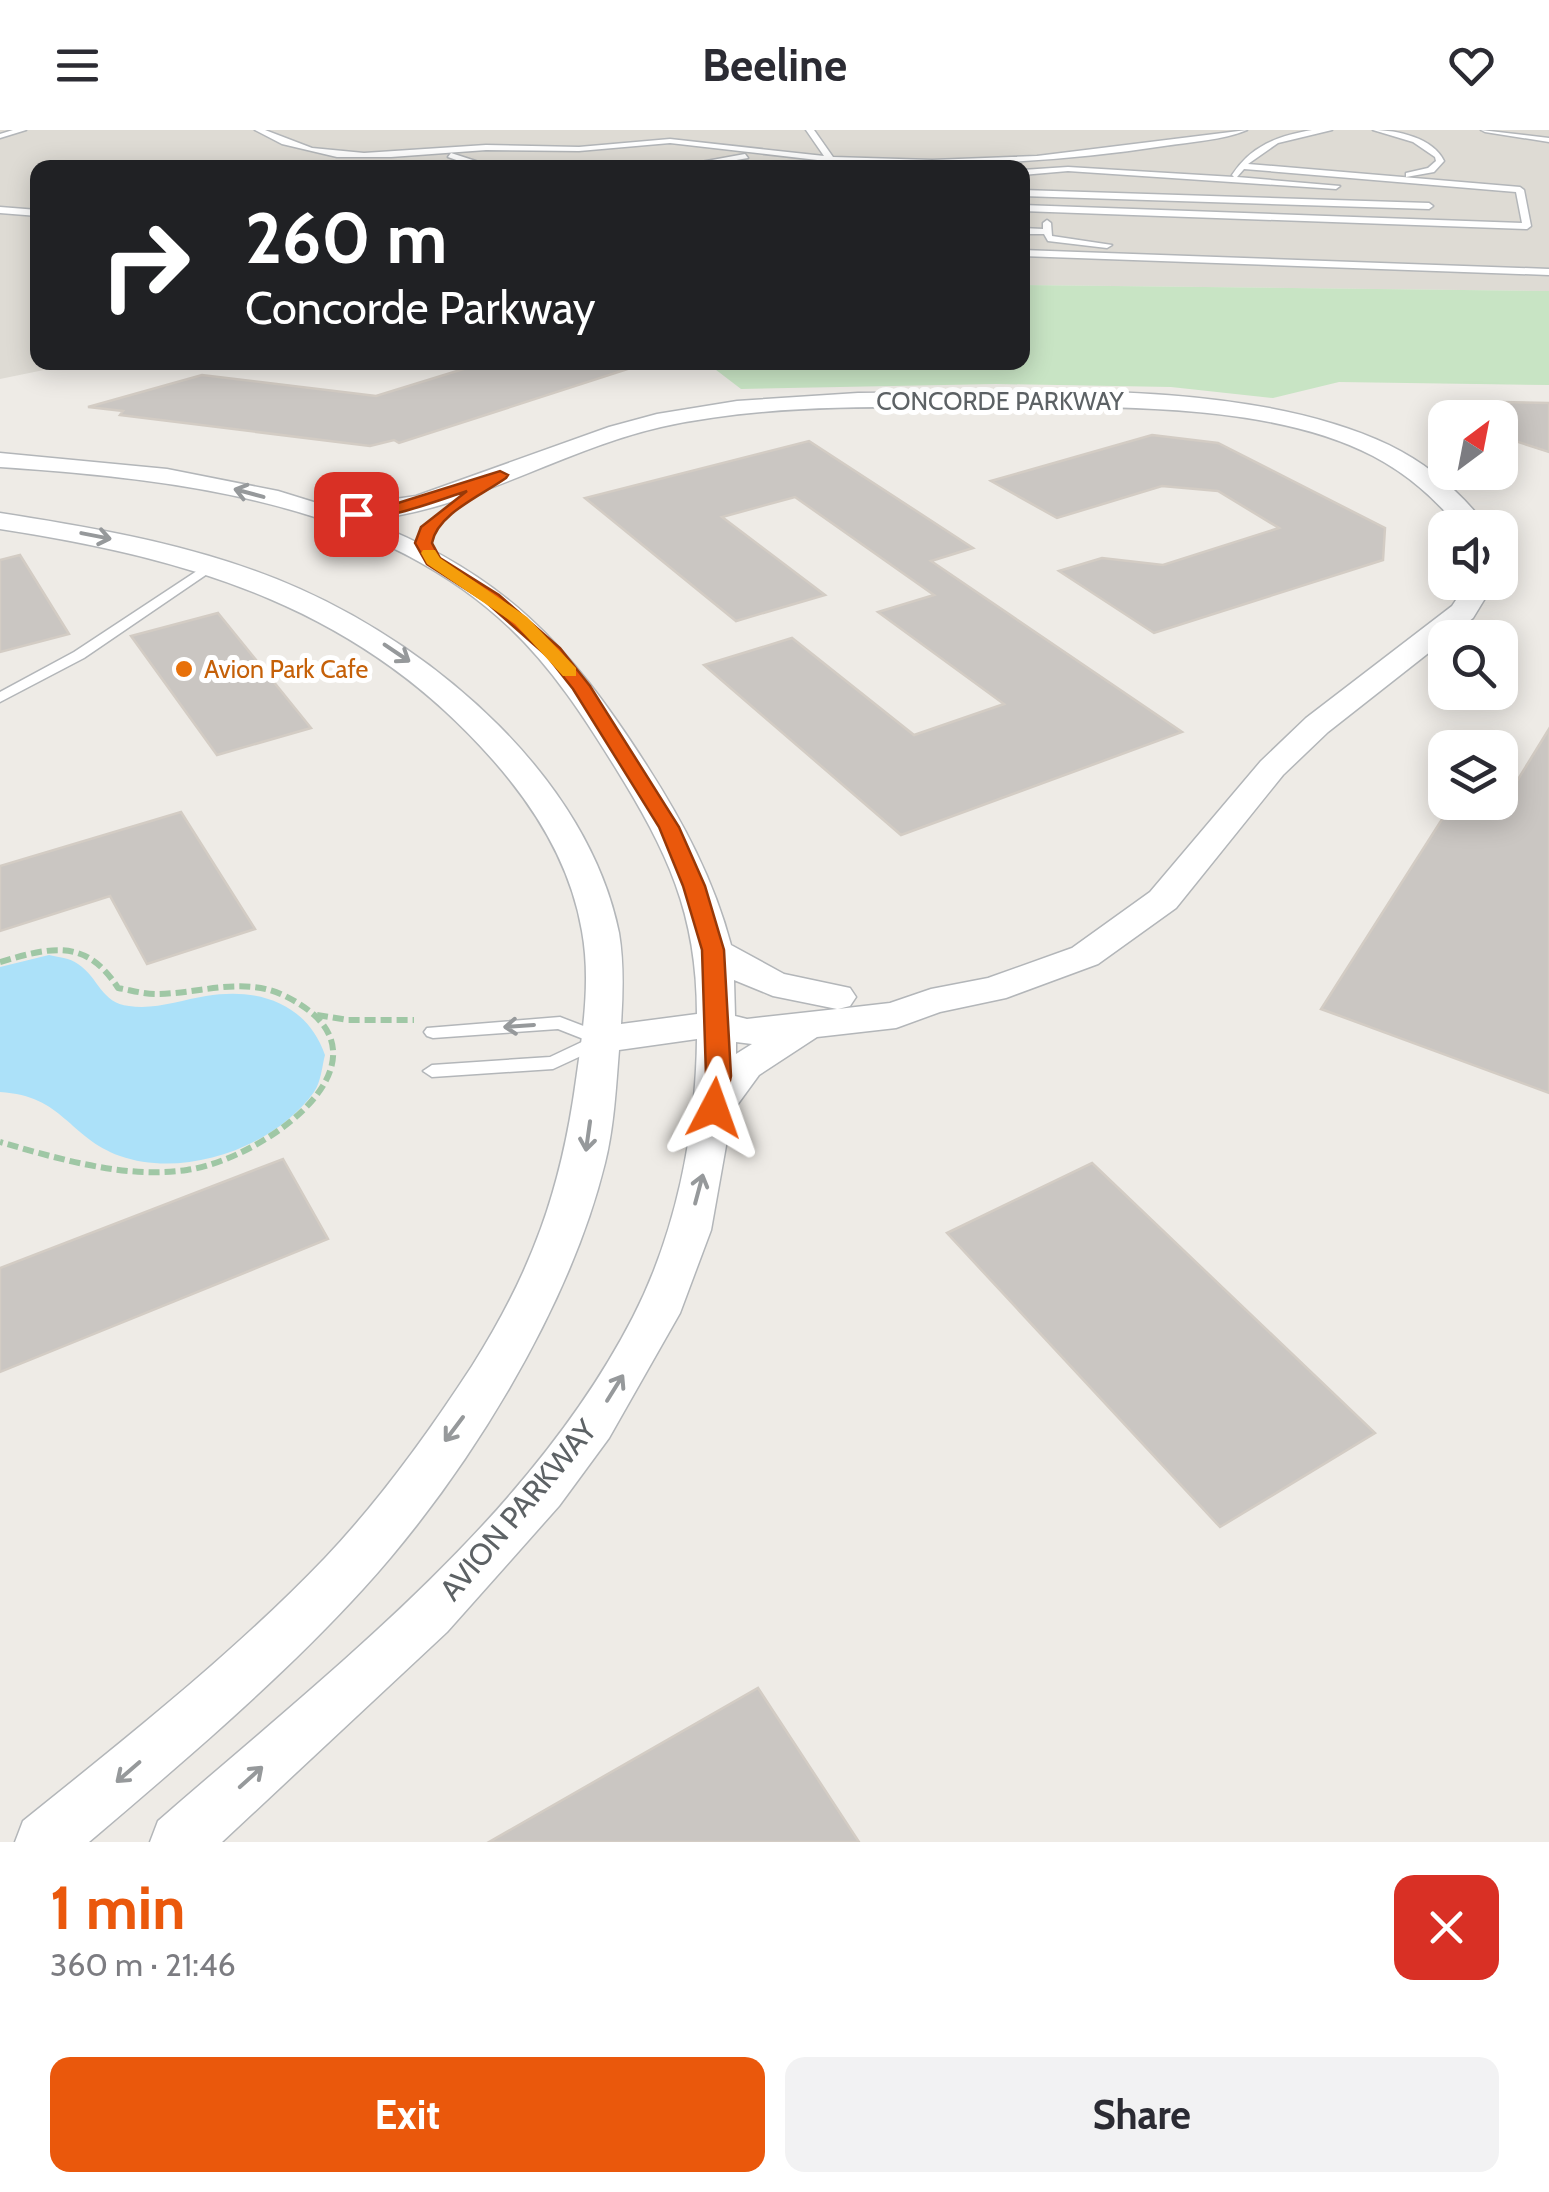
<!DOCTYPE html>
<html lang="en">
<head>
<meta charset="utf-8">
<style>
	body { margin:0; font-family:Cabin,sans-serif; background:#f2f2f3; color:#2b2b33; height:100vh; display:flex; flex-direction:column; font-size:38px; white-space:nowrap }
	* { box-sizing:border-box; margin:0 }
	p { font-size:32px; color:#7c7c81 }
	.icon { flex:none; width:55px; height:55px; fill:none; stroke:currentColor; stroke-width:2; stroke-linecap:round; stroke-linejoin:round }
	.map { position:relative; height:1712px; overflow:hidden }
	.side { display:flex; flex-direction:column; background:#fff; flex:1 }
	.side>* { flex:none }
	.top-card { position:absolute; left:30px; top:30px; width:1000px; height:210px; border-radius:20px; box-shadow:0 5px 25px #0003; background:#202124; color:#fff; overflow:hidden }
	.needle { width:65px; rotate:32deg }
	.fabs { position:absolute; left:1428px; top:270px; display:grid; gap:20px }
	.fabs a { display:grid; place-items:center; width:90px; height:90px; border-radius:20px; background:#fff; box-shadow:0 5px 25px #0003; font-size:50px }
	.pin { position:absolute; display:grid; place-items:center; width:85px; height:85px; color:#fff; margin:-42px; border-radius:20px; box-shadow:0 5px 15px #0006 }
	.me { position:absolute; width:110px; margin:-55px; rotate:4deg; stroke-linejoin:round; filter:drop-shadow(0 0 8px #0008) }
	.turn { display:flex; align-items:center; gap:35px; height:210px; padding:0 50px; font-size:45px }
	.turn .icon { width:130px; height:130px; stroke-width:2.5 }
	.turn b { display:block; font-size:70px; line-height:85px }
	.round { display:grid; place-items:center; flex:none; width:105px; height:105px; border-radius:20px; background:#f2f2f3 }
	.summary { display:flex; align-items:center; justify-content:space-between; height:170px; padding:0 50px }
	h1 { font-size:60px; font-weight:700; line-height:75px; color:#ea580c }
	.cta { display:flex; gap:20px; margin-top:auto; padding:20px 50px }
	.cta a { flex:1; height:115px; border-radius:20px; background:#ea580c; color:#fff; font-size:40px; font-weight:700; line-height:115px; text-align:center }
	.cta a+a { background:#f2f2f3; color:#2b2b33 }
	header { display:flex; justify-content:space-between; align-items:center; height:130px; padding:0 50px; background:#fff; font-size:45px; font-weight:700 }
	.map>svg:first-child { display:block }
</style>
</head>
<body>
<header><svg class="icon" aria-label="menu" viewBox="0 0 24 24"><path d="M4 6h16M4 12h16M4 18h16"/></svg>Beeline<svg class="icon" aria-label="heart" viewBox="0 0 24 24"><path d="M12 20l-8-8c-3-5 5-10 8-4 3-6 11-1 8 4z"/></svg></header>
<div class="map">
<svg width="1549" height="1712" viewBox="0 0 1549 1712">
	<rect width="100%" height="100%" fill="#eeebe6"/>
	<path fill="#dedbd4" d="M0,0H1549V161L1023,155L1022,38H38V232L78,233L0,249Z"/>
	<path fill="#c8e4c4" d="M1023,155L1549,161V255L1339,252L1273,268L1171,257L996,254L741,259L707,233L1022,232Z"/>
	<path fill="#ace1f9" d="M49,825C58,827 70,828 78,834C99,848 101,873 129,876C155,880 181,870 206,866C258,857 307,873 325,925C322,936 321,952 314,962C275,1017 185,1049 120,1026C68,1007 64,966 0,962V837Z"/>
	<g fill="#cac6c2" stroke="#d3ccc4" stroke-width="2.5">
		<path d="M486,232H630L631,238L399,313L394,310L370,316L120,285L123,281L88,277L202,245L376,266Z"/>
		<path d="M1500,272L1549,273V322L1500,306Z"/>
		<path d="M1152,305L1218,313L1385,398L1383,430L1154,503L1059,441L1102,428L1163,435L1279,398L1218,361L1162,356L1057,388L991,351Z"/>
		<path d="M809,311L973,418L931,431L1182,602L901,705L704,535L792,508L914,605L1004,574L878,482L934,465L795,367L722,387L825,465L736,491L585,368Z"/>
		<path d="M20,425L69,504L0,522V430Z"/>
		<path d="M218,483L311,598L217,625L131,506Z"/>
		<path d="M1549,599V963L1321,879L1453,672H1474L1499,680Z"/>
		<path d="M181,682L255,799L147,834L110,766L0,801V736Z"/>
		<path d="M283,1029L328,1109L0,1242V1138Z"/>
		<path d="M1092,1033L1375,1303L1220,1397L947,1103Z"/>
		<path d="M758,1558L859,1712H489Z"/>
	</g>
	<g fill="none" stroke-linecap="round" stroke-linejoin="round">
		<g stroke="#b3b6b9" stroke-width="3">
			<g id="lane">
				<path d="M13,0H26L0,8V4Z"/>
				<path d="M255,0H265L312,18L364,23L486,15L579,17L670,9L824,26L806,0H814L833,27L932,30L1037,26L1247,0C1223,10 1191,12 1164,16C1055,33 945,37 834,32L832,38H824L826,31L670,13L579,21L486,20L391,27H337L282,14Z"/>
				<path d="M1312,0H1332L1278,13L1248,34L1520,57L1524,60L1531,96L1527,99L1022,81V75L1522,93L1516,62L1244,39L1237,47L1340,56L1336,59L1068,41L1022,45V40L1068,37L1234,47L1232,45C1251,16 1277,6 1312,0Z"/>
				<path d="M1373,0C1398,0 1433,8 1444,31L1434,42L1406,47V43L1428,38L1436,31L1435,27L1413,12Z"/>
				<path d="M1481,0L1549,8V12L1485,2Z"/>
				<path d="M451,23L491,36L492,38H479L448,27Z"/>
				<path d="M745,24L748,28L690,38H668Z"/>
				<path d="M1022,60L1429,73L1433,76L1429,79L1022,66Z"/>
				<path d="M0,77L38,80V86L0,83Z"/>
				<path d="M1047,90L1051,93L1052,106L1112,115L1107,118L1048,111L1044,104H1022V98L1043,99V93Z"/>
				<path d="M1022,120L1549,139V145L1022,126Z"/>
				<path d="M212,431L218,435L216,438L84,528L0,572V562L74,522Z"/>
				<path d="M560,887L607,905L610,910L607,914L553,939L432,947L423,941L432,935L550,927L586,910L558,899L433,908L427,906L424,902L427,898Z"/>
			</g>
		</g>
		<g stroke="#b3b6b9" stroke-width="3">
			<path id="street" d="M858,263C1017,262 1244,246 1389,315C1428,334 1462,363 1488,398H1460C1434,368 1409,345 1373,326C1266,270 1097,277 978,277C872,277 765,274 661,297C560,320 470,381 365,390C503,443 569,514 647,636C683,692 714,750 731,815L784,844L850,858L856,867L850,876L838,879L890,873L931,859L988,848L1072,818L1150,762L1261,631L1306,588L1452,476L1468,452H1495L1473,488L1328,602L1283,645L1176,778L1098,834L1006,868L940,882L896,898L817,907L759,945L732,982L711,1100L680,1183L609,1308L559,1376L447,1502L222,1712H150L158,1691C326,1544 529,1390 633,1187C676,1103 696,1003 697,909L619,920C616,957 614,997 605,1033C569,1180 465,1347 363,1459C280,1550 183,1632 89,1712H15L23,1691C126,1608 233,1524 325,1428C380,1370 429,1302 472,1236C532,1141 561,1060 576,950C583,901 591,850 582,801C571,736 537,680 493,630C360,478 194,429 0,399V383C102,399 206,417 300,459C437,520 588,649 619,803C624,833 623,864 621,894L697,884C697,783 667,721 615,637C584,587 553,539 510,498C377,371 175,349 0,337V323L167,339L278,361L333,378L416,366L609,297L657,284L737,271ZM734,850L773,866L837,879L747,889L735,886ZM736,912L752,914L736,924Z"/>
		</g>
		<g stroke="#9fc7a5" stroke-width="6" stroke-dasharray="11 5" stroke-linecap="butt">
			<path d="M0,832C51,817 86,808 118,858C130,860 143,864 156,864C198,864 243,846 283,865C410,925 265,1029 187,1040C124,1049 60,1029 0,1012"/>
			<path d="M317,885L348,890H414"/>
		</g>
		<use href="#lane" fill="#fff" fill-rule="evenodd"/>
		<use href="#street" fill="#fff" fill-rule="evenodd"/>
	</g>
	<defs><path id="oneway-shaft" d="M-6 0H5M1.5-3L5.5 0L1.5 3" fill="none" stroke-width="1.6" stroke-linecap="round" stroke-linejoin="round" transform="scale(2.5)"/></defs>
	<g stroke="#96999b">
		<use href="#oneway-shaft" transform="translate(249 363) rotate(-165)"/>
		<use href="#oneway-shaft" transform="translate(96 406) rotate(11)"/>
		<use href="#oneway-shaft" transform="translate(397 523) rotate(34)"/>
		<use href="#oneway-shaft" transform="translate(519 896) rotate(176)"/>
		<use href="#oneway-shaft" transform="translate(588 1006) rotate(98)"/>
		<use href="#oneway-shaft" transform="translate(699 1059) rotate(-75)"/>
		<use href="#oneway-shaft" transform="translate(615 1258) rotate(-58)"/>
		<use href="#oneway-shaft" transform="translate(454 1299) rotate(127)"/>
		<use href="#oneway-shaft" transform="translate(128 1642) rotate(139)"/>
		<use href="#oneway-shaft" transform="translate(251 1647) rotate(-42)"/>
	</g>
	<path fill="#ea580c" stroke="#983908" stroke-width="2.5" d="M500,341L508,345L506,348C482,365 437,384 432,413L440,428L499,465L560,518L590,556L679,697L705,756L724,820L731,946L723,984L714,986L702,978L706,946L702,820L683,756L659,697L573,559L547,526L486,472L427,434L415,413L421,397L467,361C441,369 370,398 348,384L356,379L398,373Z"/>
	<path fill="#f59e0b" d="M423,420H435L440,428L527,487L576,538V546H563L515,494L427,434L421,423Z"/>
	<circle fill="#e8710a" stroke="#fff" stroke-width="4" cx="184" cy="539" r="10"/>
	<g text-anchor="middle" dominant-baseline="central" stroke-width="10" stroke-linejoin="round" paint-order="stroke">
		<g font-size="25" fill="#5d6265" stroke="#fff">
			<text x="1000" y="271">CONCORDE PARKWAY</text>
		</g>
		<g font-size="25" fill="#c56008" stroke="#fff" text-anchor="start">
			<text x="204" y="539">Avion Park Cafe</text>
		</g>
		<g font-size="30" fill="#5d6265" stroke="#fff">
			<text transform="translate(518 1380) rotate(-50)">AVION PARKWAY</text>
		</g>
	</g>
</svg>
<div class="fabs">
<a><svg class="needle" viewBox="-14 -14 28 28"><path d="M0-13l5 13h-10z" fill="#e53935"/><path d="M0 13l5-13h-10z" fill="#7c7c81"/></svg></a>
<a><svg class="icon" aria-label="sound" viewBox="0 0 24 24"><path d="M4 9h4l5-4v14l-5-4H4zM17 9q2 3 0 6"/></svg></a>
<a><svg class="icon" aria-label="search" viewBox="0 0 24 24"><circle cx="10" cy="10" r="6"/><path d="M15 15l6 6"/></svg></a>
<a><svg class="icon" aria-label="layers" viewBox="0 0 24 24"><path d="M12 4l9 5-9 5-9-5zM3 14l9 5 9-5"/></svg></a>
</div>
<div class="pin" style="left:356px;top:384px;background:#d93025"><svg class="icon" aria-label="arrive" viewBox="0 0 24 24"><path d="M6 21V4h12l-3 4 3 4H6"/></svg></div>
<svg class="me" style="left:714px;top:978px" viewBox="-20 -20 40 40"><path d="M0-17L14 15 0 8-14 15z" fill="#ea580c" stroke="#fff" stroke-width="4"/></svg>
<div class="top-card">
<div class="turn"><svg class="icon" aria-label="right" viewBox="0 0 24 24"><path d="M7 20v-9h11M14 6l5 5-5 5"/></svg><div><b>260 m</b>Concorde Parkway</div></div>
</div>
</div>
<section class="side">
<div class="summary"><div><h1>1 min</h1><p>360 m · 21:46</p></div><a class="round" style="background:#d93025;color:#fff"><svg class="icon" aria-label="close" viewBox="0 0 24 24"><path d="M6 6l12 12M18 6L6 18"/></svg></a></div>
<div class="cta"><a>Exit</a><a>Share</a></div>
</section>
</body>
</html>
